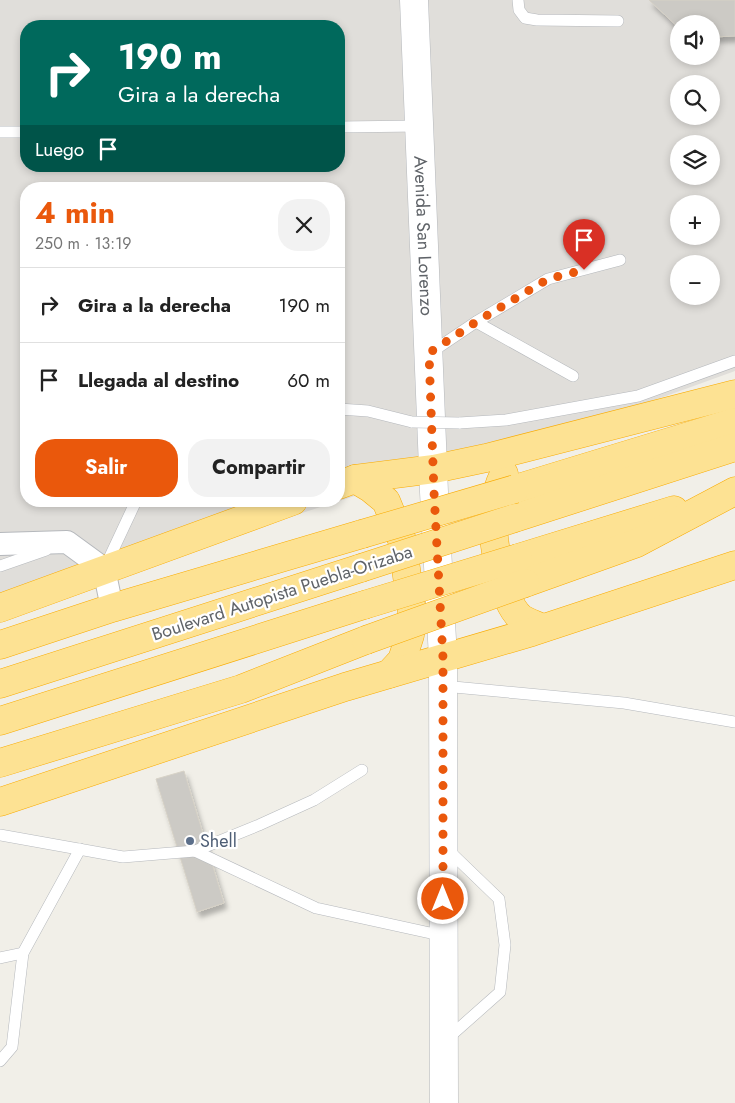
<!DOCTYPE html>
<html lang="es">
<head>
<meta charset="utf-8">
<style>
	body { margin:0; font-family:Jost,sans-serif; background:#f2f2f2; color:#222; height:100vh; display:flex; flex-direction:column; font-size:19px; white-space:nowrap }
	* { box-sizing:border-box; margin:0 }
	p { font-size:16px; color:#767676 }
	.icon { flex:none; width:28px; height:28px; fill:none; stroke:currentColor; stroke-width:2; stroke-linecap:round; stroke-linejoin:round }
	.map { position:relative; flex:1; overflow:hidden }
	.side { position:absolute; left:20px; top:182px; width:325px; height:325px; display:flex; flex-direction:column; background:#fff; border-radius:20px; box-shadow:0 2px 8px #0003 }
	.side>* { flex:none }
	.hud { position:absolute; left:20px; top:20px; width:325px; height:152px; border-radius:20px; box-shadow:0 2px 8px #0003; background:#00695c; color:#fff; overflow:hidden }
	.buttons { position:absolute; left:670px; top:15px; display:grid; gap:10px }
	.buttons a { display:grid; place-items:center; width:50px; height:50px; border-radius:50%; background:#fff; box-shadow:0 2px 8px #0003; font-size:25px }
	.pin { position:absolute; display:grid; place-items:center; width:42px; height:42px; color:#fff; margin:-51px -21px; border-radius:50% 50% 50% 0; rotate:-45deg; box-shadow:0 0 5px #0007 }
	.pin .icon { rotate:45deg }
	.me { position:absolute; width:55px; margin:-28px; rotate:0deg; stroke-linejoin:round; filter:drop-shadow(0 0 4px #0008) }
	.turn { display:flex; align-items:center; gap:18px; height:105px; padding:0 15px; font-size:22px }
	.turn .icon { width:65px; height:65px; stroke-width:2.5 }
	.turn b { display:block; font-size:35px; line-height:42px }
	.then { display:flex; align-items:center; height:48px; padding:0 15px; background:#0003; gap:10px; font-size:19px }
	.round { display:grid; place-items:center; flex:none; width:52px; height:52px; border-radius:20px; background:#f2f2f2 }
	.headline { display:flex; align-items:center; justify-content:space-between; height:85px; padding:0 15px }
	h1 { font-size:30px; font-weight:700; line-height:38px; color:#ea580c }
	.action { display:flex; gap:10px; margin-top:auto; padding:10px 15px }
	.action a { flex:1; height:58px; border-radius:20px; background:#ea580c; color:#fff; font-size:20px; font-weight:700; line-height:58px; text-align:center }
	.action a+a { background:#f2f2f2; color:#222 }
	ul { padding:0; list-style:none }
	li { display:flex; align-items:center; gap:15px; height:75px; padding:0 15px; border-top:1px solid #e0e0e0 }
	li div { flex:1 }
	li b { display:block; font-size:19px }
	li em { font-style:normal }
	.map>svg:first-child { display:block }
</style>
</head>
<body>
<div class="map">
<svg width="735" height="1103" viewBox="0 0 735 1103">
	<defs>
		<filter id="shadow"><feDropShadow dx="3" dy="5.5" stdDeviation="2.5" flood-color="#0004"/></filter>
	</defs>
	<rect width="100%" height="100%" fill="#f1efe8"/>
	<path fill="#e0deda" fill-rule="evenodd" d="M0,0H735V371L666,396L0,610ZM679,24H711V56H679ZM26,26H339V166H26ZM679,84H711V116H679ZM679,144H711V176H679ZM26,189H339V501H26ZM679,204H711V236H679ZM679,264H711V296H679Z"/>
	<g fill="#cccac5" stroke="#d6d1c6" filter="url(#shadow)">
		<path d="M649,0H735V36L711,37V24H679V28Z"/>
		<path d="M184,771L224,903L197,912L156,779Z"/>
	</g>
	<g fill="none" stroke-linecap="round" stroke-linejoin="round">
		<g stroke="#b5b8bc" stroke-width="12">
			<g id="service">
				<path d="M518,0L519,10L525,18L537,20L618,21"/>
				<path d="M339,127L420,126"/>
				<path d="M0,132H26"/>
				<path d="M476,322L573,376"/>
				<path d="M430,353L476,322L548,279L620,260"/>
				<path d="M339,409L368,411L412,422"/>
				<path d="M459,423L506,420L638,396L735,361"/>
				<path d="M106,565L136,501"/>
				<path d="M0,566L46,550"/>
				<path d="M443,686L624,703L735,722"/>
				<path d="M0,835L123,857L195,851L259,825L314,800L362,770"/>
				<path d="M446,848L499,899L505,945L500,992L447,1039"/>
				<path d="M195,851L316,908L444,936"/>
				<path d="M0,958L23,953"/>
				<path d="M0,1061L12,1047L23,953L80,849"/>
			</g>
		</g>
		<g stroke="#b5b8bc" stroke-width="24">
			<path id="minor" d="M0,544L67,542L104,569L112,608"/>
		</g>
		<g stroke="#b5b8bc" stroke-width="29">
			<g id="tertiary">
				<path id="s1" d="M414,0L434,492L443,658L444,1103"/>
			</g>
		</g>
		<g stroke="#f9ab00" stroke-width="29">
			<g id="motorway">
				<path d="M504,474C499,484 494,500 493,511C492,537 500,600 521,618C527,622 536,625 542,628"/>
				<path d="M355,479L370,488L386,501L402,540L412,612L410,635L402,660L389,674"/>
				<path d="M339,485L355,479L434,469L486,458L735,394"/>
				<path d="M515,489L735,422"/>
				<path d="M515,518L735,447"/>
				<path d="M518,558L674,510"/>
				<path d="M525,583L637,543L735,491"/>
				<path d="M0,608L293,501"/>
				<path d="M0,645L112,608L362,534"/>
				<path d="M0,684L361,568"/>
				<path d="M0,721L364,605"/>
				<path d="M0,763L241,689L366,640"/>
				<path d="M0,802L345,687L532,632L735,565"/>
			</g>
		</g>
		<use href="#service" stroke="#fff" stroke-width="11"/>
		<use href="#minor" stroke="#fff" stroke-width="22"/>
		<use href="#tertiary" stroke="#fff" stroke-width="28"/>
		<use href="#motorway" stroke="#fde293" stroke-width="28"/>
		<g stroke="#b5b8bc" stroke-width="12" stroke-linecap="butt">
			<path id="service-bridge" d="M412,422L459,423"/>
		</g>
		<g stroke="#f9ab00" stroke-width="29" stroke-linecap="butt">
			<g id="motorway-bridge">
				<path d="M362,534L515,489"/>
				<path d="M361,568L515,518"/>
				<path d="M364,605L518,558"/>
				<path d="M366,640L525,583"/>
			</g>
		</g>
		<use href="#service-bridge" stroke="#fff" stroke-width="11"/>
		<use href="#motorway-bridge" stroke="#fde293" stroke-width="28"/>
	</g>
	<g fill="none" stroke-linecap="round" stroke-linejoin="round">
		<path stroke="#ea580c" stroke-width="9" stroke-dasharray="0 16.2" d="M443,899V658L434,492L429,353L476,322L548,279L584,270"/>
	</g>
	<circle fill="#5c6f8a" stroke="#fff" stroke-width="2" cx="190" cy="841" r="5"/>
	<g text-anchor="middle" dominant-baseline="central" stroke-width="4.5" stroke-linejoin="round" paint-order="stroke">
		<g font-size="18" fill="#5f6368" stroke="#fff">
			<text stroke="none"><textPath href="#s1" startOffset="236">Avenida San Lorenzo</textPath></text>
			<text transform="translate(282 593) rotate(-18)">Boulevard Autopista Puebla-Orizaba</text>
		</g>
		<g font-size="18" fill="#4e5e75" stroke="#fff" text-anchor="start">
			<text x="200" y="841">Shell</text>
		</g>
	</g>
</svg>
<div class="buttons">
<a><svg class="icon" aria-label="sound" viewBox="0 0 24 24"><path d="M4 9h4l5-4v14l-5-4H4zM17 9q2 3 0 6"/></svg></a>
<a><svg class="icon" aria-label="search" viewBox="0 0 24 24"><circle cx="10" cy="10" r="6"/><path d="M15 15l6 6"/></svg></a>
<a><svg class="icon" aria-label="layers" viewBox="0 0 24 24"><path d="M12 4l9 5-9 5-9-5zM3 14l9 5 9-5"/></svg></a>
<a>+</a>
<a>−</a>
</div>
<div class="pin" style="left:584px;top:270px;background:#d93025"><svg class="icon" aria-label="arrive" viewBox="0 0 24 24"><path d="M6 21V4h12l-3 4 3 4H6"/></svg></div>
<svg class="me" style="left:443px;top:899px" viewBox="-20 -20 40 40"><circle r="17" fill="#ea580c" stroke="#fff" stroke-width="3"/><path d="M0-11L8 9 0 5-8 9z" fill="#fff"/></svg>
<div class="hud">
<div class="turn"><svg class="icon" aria-label="right" viewBox="0 0 24 24"><path d="M7 20v-9h11M14 6l5 5-5 5"/></svg><div><b>190 m</b>Gira a la derecha</div></div>
<div class="then">Luego<svg class="icon" aria-label="arrive" viewBox="0 0 24 24"><path d="M6 21V4h12l-3 4 3 4H6"/></svg></div>
</div>
<section class="side">
<div class="headline"><div><h1>4 min</h1><p>250 m · 13:19</p></div><a class="round"><svg class="icon" aria-label="close" viewBox="0 0 24 24"><path d="M6 6l12 12M18 6L6 18"/></svg></a></div>
<ul>
<li><svg class="icon" aria-label="right" viewBox="0 0 24 24"><path d="M7 20v-9h11M14 6l5 5-5 5"/></svg><div><b>Gira a la derecha</b></div><em>190 m</em></li>
<li><svg class="icon" aria-label="arrive" viewBox="0 0 24 24"><path d="M6 21V4h12l-3 4 3 4H6"/></svg><div><b>Llegada al destino</b></div><em>60 m</em></li>
</ul>
<div class="action"><a>Salir</a><a>Compartir</a></div>
</section>
</div>
</body>
</html>
